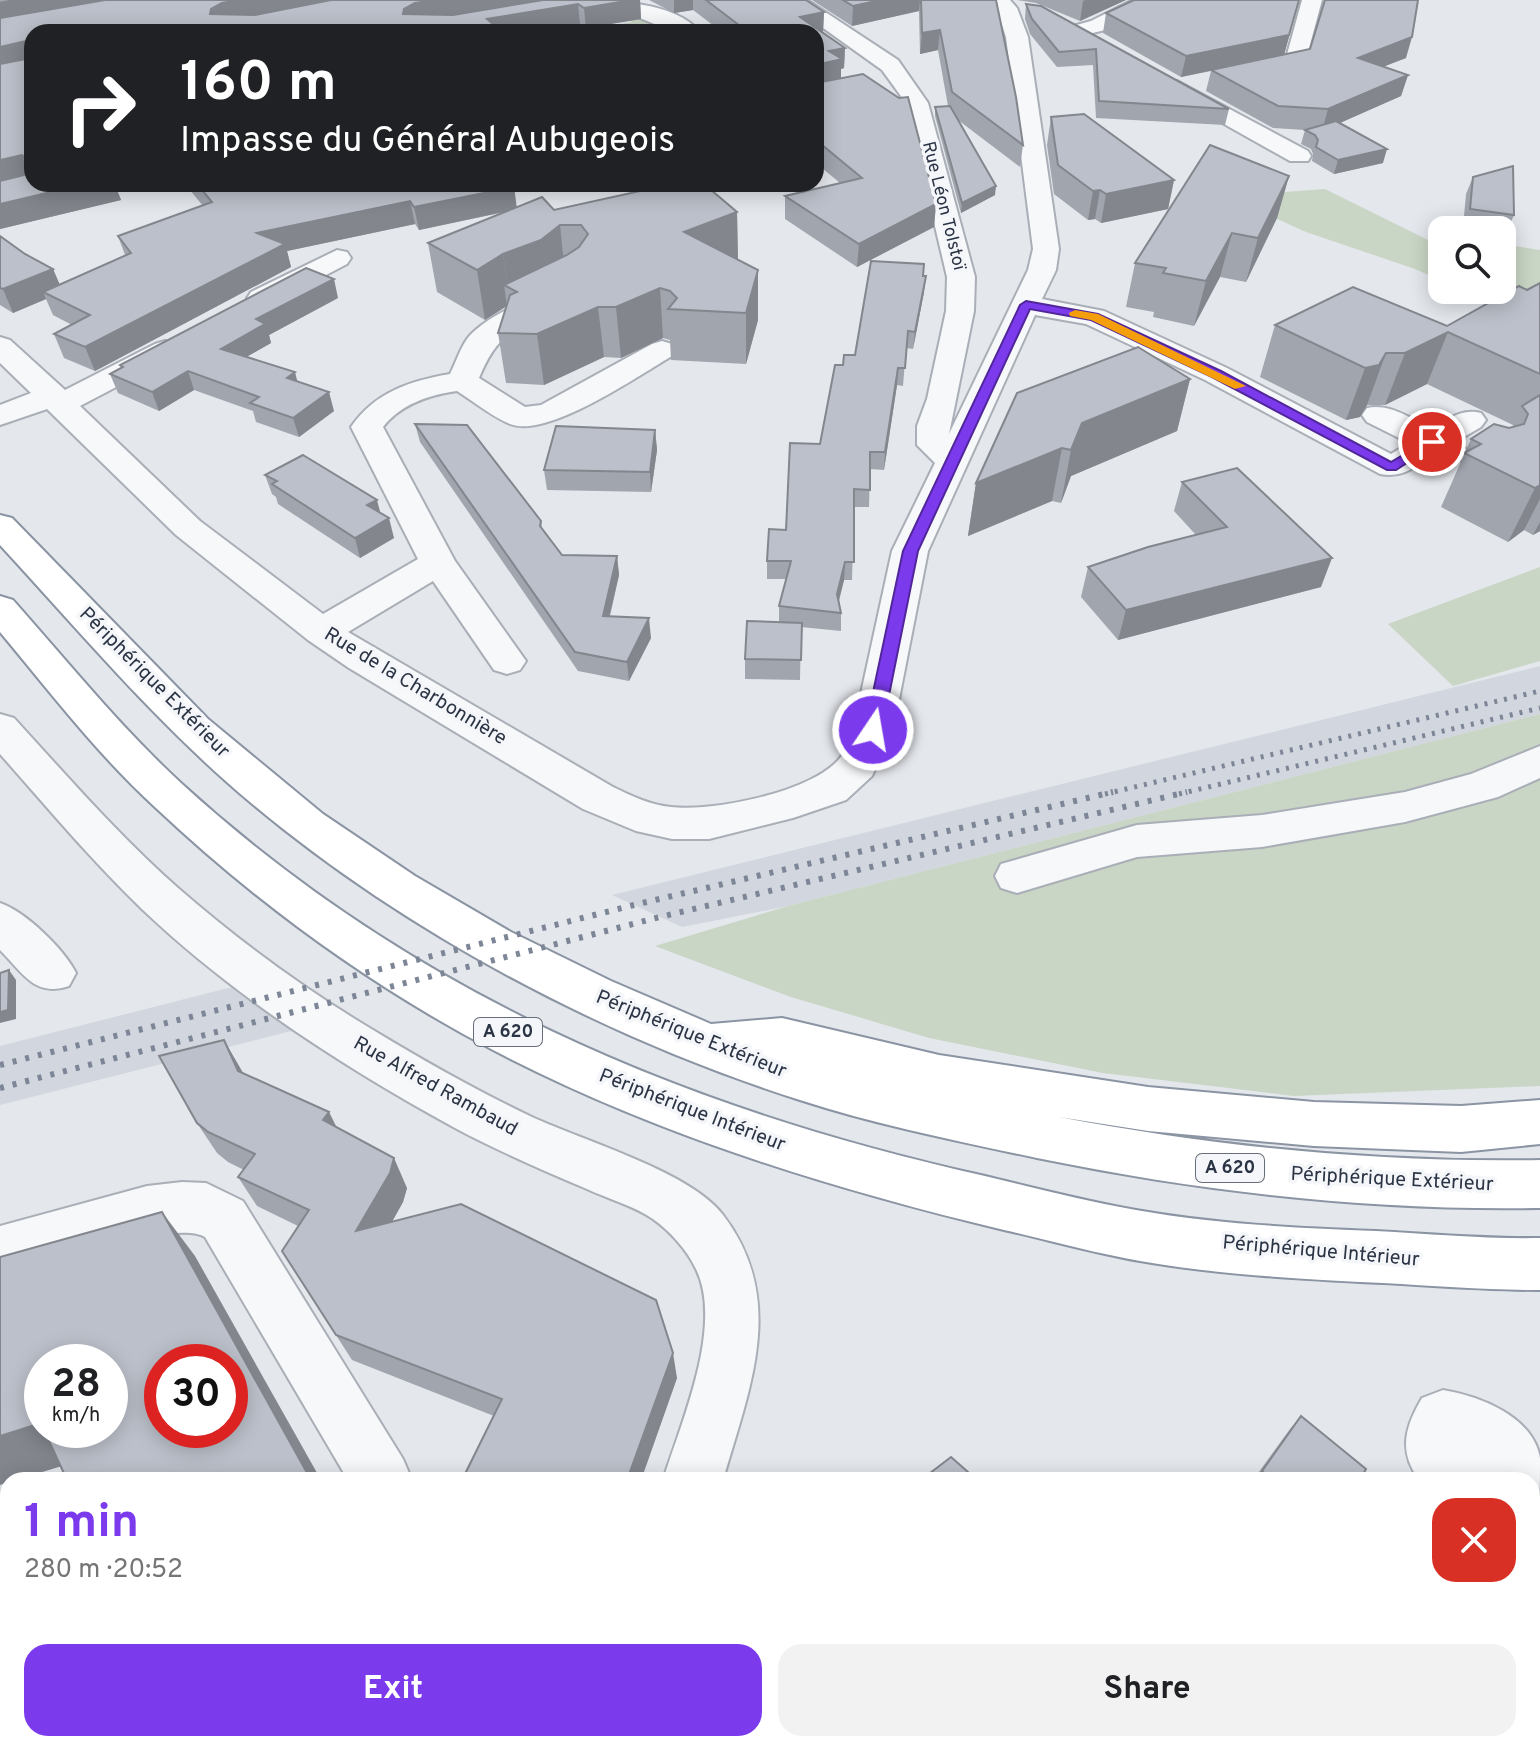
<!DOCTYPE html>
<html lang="en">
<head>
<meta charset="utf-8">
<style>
	body { margin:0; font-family:Overpass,sans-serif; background:#f2f2f2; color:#202124; height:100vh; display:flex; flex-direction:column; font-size:30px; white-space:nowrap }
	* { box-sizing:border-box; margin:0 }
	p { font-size:26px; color:#757577 }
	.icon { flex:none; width:44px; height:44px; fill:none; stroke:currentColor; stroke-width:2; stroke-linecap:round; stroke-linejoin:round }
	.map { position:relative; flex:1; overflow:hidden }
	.sheet { position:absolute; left:0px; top:1472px; width:1540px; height:280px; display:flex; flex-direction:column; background:#fff; border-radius:24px 24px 0 0; box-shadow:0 4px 20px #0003 }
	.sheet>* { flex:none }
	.hud { position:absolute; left:24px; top:24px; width:800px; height:168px; border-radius:24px; box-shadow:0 4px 20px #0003; background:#202124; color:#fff; overflow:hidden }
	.fabs { position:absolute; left:1428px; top:216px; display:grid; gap:16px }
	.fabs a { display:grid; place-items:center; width:88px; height:88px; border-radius:16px; background:#fff; box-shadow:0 4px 20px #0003; font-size:40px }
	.speed { position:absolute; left:24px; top:1344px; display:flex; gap:16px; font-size:40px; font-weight:700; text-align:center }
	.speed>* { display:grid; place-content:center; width:104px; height:104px; border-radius:50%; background:#fff; box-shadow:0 4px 20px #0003; line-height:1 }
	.speed small { font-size:20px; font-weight:400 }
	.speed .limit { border:12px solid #d22; background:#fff; color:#111 }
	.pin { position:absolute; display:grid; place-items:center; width:68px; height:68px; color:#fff; margin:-34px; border:4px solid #fff; border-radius:50%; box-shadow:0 2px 8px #0007 }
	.me { position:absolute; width:88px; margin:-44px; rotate:12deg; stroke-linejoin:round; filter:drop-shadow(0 0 6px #0008) }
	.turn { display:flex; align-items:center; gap:28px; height:168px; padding:0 24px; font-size:36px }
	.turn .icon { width:104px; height:104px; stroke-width:2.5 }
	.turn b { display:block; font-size:56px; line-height:68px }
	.round { display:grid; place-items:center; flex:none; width:84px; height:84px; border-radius:24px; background:#f2f2f2 }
	.overview { display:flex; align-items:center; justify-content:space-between; height:136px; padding:0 24px }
	h1 { font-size:48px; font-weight:700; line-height:60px; color:#7c3aed }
	.primary-button { display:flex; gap:16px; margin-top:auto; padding:16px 24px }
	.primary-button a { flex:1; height:92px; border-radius:24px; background:#7c3aed; color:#fff; font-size:32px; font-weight:700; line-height:92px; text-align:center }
	.primary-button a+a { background:#f2f2f2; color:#202124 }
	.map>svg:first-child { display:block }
</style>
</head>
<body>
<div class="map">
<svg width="1540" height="1752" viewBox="0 0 1540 1752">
	<rect width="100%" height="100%" fill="#e4e7ec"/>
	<g fill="#d2d6de">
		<path d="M1540,666V714L788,906L682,927L612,895Z"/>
		<path d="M260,980L323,1023L0,1105V1046Z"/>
	</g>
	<g fill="#c9d6c5">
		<path d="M609,4L679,32H542L578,26L586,31L632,22Z"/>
		<path d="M1262,182L1285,192L1325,189L1434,243H1442V281L1415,269L1306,232L1229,197Z"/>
		<path d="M1502,244L1540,250V324L1462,290H1502Z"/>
		<path d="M1540,567V661L1453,686L1388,624Z"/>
		<path d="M1540,714V1086L1294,1096L1103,1073L929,1038L791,997L655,946L788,906Z"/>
	</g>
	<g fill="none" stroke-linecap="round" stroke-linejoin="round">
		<g stroke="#a9aeb7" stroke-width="4">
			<g id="minor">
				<path d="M573,0C609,0 675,1 700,32H674L625,12L573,8L570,4Z"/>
				<path d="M784,0H807L898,60L928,103L975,277L974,311L949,434L1028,270L1033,249L1006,37L997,10L989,0H1010L1017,8L1028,37L1059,249L1056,270L1042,299L1104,311L1227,368L1391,454L1409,443L1367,422L1362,415L1367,408C1390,403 1412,419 1432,429C1449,419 1461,408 1481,413L1486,420L1481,427L1457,441L1469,452L1464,459L1453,462L1434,455C1416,466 1402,479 1380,474L1205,380L1086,324L1035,315L928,551L893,730L872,776L846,800L793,818L709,839H672L636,831L583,809L349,668L308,640L176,535L47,409L0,425V405L31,393L0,363V337L10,340L65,390L155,344L165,341L175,344L180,350L175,356L80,406L200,521L323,614L418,559L351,427C375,392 410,381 450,374C456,362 460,349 467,339C482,319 537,290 562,296L566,302C559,313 544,313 533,319C503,333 491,349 479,378L525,407L541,405L652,344L662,341L672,344L677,350L672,356C638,376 547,439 510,424C491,416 473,401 457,391C429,395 401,404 383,427L455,561L526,661L520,670L507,674L494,670L433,581L348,632L613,787C632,796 650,805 671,807C713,812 813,792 840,758C846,751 849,739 853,730L892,551L935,463L917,445V426L927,399L946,311L947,277L906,103L882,70Z"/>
				<path d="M1133,0H1159L1105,30L1076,37L1066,31L1069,27L1091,21Z"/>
				<path d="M1302,0H1322L1304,67L1250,81L1242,79L1239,74L1242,69L1286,58Z"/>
				<path d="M1177,81L1308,151L1311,156L1308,161H1290L1169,93L1166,88L1169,83Z"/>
				<path d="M337,250L347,252L351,258L347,264L271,304L261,306L251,304L247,298L251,292Z"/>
				<path d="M0,714L14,718C67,776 119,836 178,888C240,942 307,991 378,1033C428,1063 479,1092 532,1117C584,1141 691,1172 723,1215C788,1300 749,1389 723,1480H663C681,1423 724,1326 696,1269C687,1250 670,1231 653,1219C635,1206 608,1199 587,1189C542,1170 498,1151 455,1128C344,1067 235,997 143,910C92,861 47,807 0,754Z"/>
				<path d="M1540,746V778L1498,797L1405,822L1262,847L1137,857L1017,893L1001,888L995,876L1001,864L1137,825L1262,815L1405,792L1471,774Z"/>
				<path d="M0,903C26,912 64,949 76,973L69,986C35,998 22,972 0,950Z"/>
				<path d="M182,1182L206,1183L243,1201L403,1459L412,1480H348L205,1237C175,1218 39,1267 0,1278V1226L147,1186Z"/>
				<path d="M1443,1390C1479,1396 1533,1416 1540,1458C1540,1471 1540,1488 1539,1501L1532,1504V1480H1419C1398,1451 1405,1427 1422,1398Z"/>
				<path d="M508,1744H580L583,1752H511Z"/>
				<path d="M586,1744H654L651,1752H583Z"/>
				<path d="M1334,1744H1404L1401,1752H1331Z"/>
			</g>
		</g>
		<g stroke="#8b94a3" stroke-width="4">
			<g id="highway">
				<path d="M0,515L12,518L208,719L323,814L415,876L511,932L611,981L711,1024L782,1018L939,1055L1148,1087L1314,1102L1461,1106L1540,1100V1144L1461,1152L1314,1146L1148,1131L1059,1117C1218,1147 1377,1163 1540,1160V1208C1370,1211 1203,1192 1037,1158C957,1141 877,1125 800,1100C605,1038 406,933 250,802C158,725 81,633 0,545Z"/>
				<path d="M0,596L13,600C68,662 120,727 182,784C412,994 684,1109 985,1176C1035,1188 1085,1201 1136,1210C1215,1224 1296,1228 1376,1231C1431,1234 1485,1239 1540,1238V1290C1488,1290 1436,1286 1383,1283C1302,1279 1220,1275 1140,1261C1094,1253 1049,1240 1004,1230C829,1188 655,1134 495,1051C372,987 257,903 156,808C98,755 50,692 0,632Z"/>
			</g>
		</g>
		<use href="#minor" fill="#f7f8fa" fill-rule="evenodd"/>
		<use href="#highway" fill="#fff" fill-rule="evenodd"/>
		<g stroke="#7d8696" stroke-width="5" stroke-dasharray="3 7" stroke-linecap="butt">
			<path d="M1105,794L1540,691"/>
			<path d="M1179,794L1540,708"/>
		</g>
		<g stroke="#7d8696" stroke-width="6" stroke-dasharray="4 9" stroke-linecap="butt">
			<path d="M0,1065L634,905L1113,792"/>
			<path d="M0,1088L660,917L1187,792"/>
		</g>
	</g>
	<g fill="#a1a5ae">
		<path d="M0,0H640L641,19L586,28L580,24L532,32H32V184H144L117,190L121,200L0,229Z"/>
		<path d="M649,0H806L824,12L823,32L845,48L844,68L841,69V78L936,204L934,227L857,267L785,219V196L840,183L816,163V32H722L693,10L674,13Z"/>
		<path d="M812,0H996L1023,145L1020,167L958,120L995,195L961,213L935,116V107L948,106L938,50L920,54L919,11L852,26Z"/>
		<path d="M1017,0H1126L1080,21L1036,3Z"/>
		<path d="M1299,0L1284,55L1406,58L1383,66L1408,75L1401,96L1339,123L1383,163L1334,174L1312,161L1313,154L1311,149L1301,144L1305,130L1273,128L1206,91L1211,71L1181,77L1103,33L1106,13Z"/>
		<path d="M1026,4L1229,109L1225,125L1096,118L1093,65L1057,67L1030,34L1025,19Z"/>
		<path d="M1051,117L1174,180L1168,209L1101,223L1095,219L1088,220L1054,194L1047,145Z"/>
		<path d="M1289,176L1277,218L1246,282L1220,277L1194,326L1153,317L1154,312L1126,307L1135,263Z"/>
		<path d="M1473,177L1514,215L1506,233L1502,232V230H1487L1463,227L1466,194Z"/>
		<path d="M185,184H511L514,187L516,207L554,210L737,212L738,260L758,270V320L746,364L671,360L670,340L663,338L621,358L604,357L544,385L506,383L498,333L506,306L485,320L437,292L428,243L505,212L419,230L415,224L287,251L291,267L95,371L64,358L54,334L72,325L53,315L46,299L13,313L0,305V236L25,254L53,269L59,284L125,255L118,236L203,206Z"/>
		<path d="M923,276L924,292L913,349L906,348L903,386L897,385L884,470L870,469L869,507H854L852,580H844L839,601L841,613V631L801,627L800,680L745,679V659L779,623V606L786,579H767V561L786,530L820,444L843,365L855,355Z"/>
		<path d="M1540,283V531L1533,535L1524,530L1508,542L1441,507L1471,439L1513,427V425L1427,384L1385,405H1367L1360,417L1346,420L1260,377L1275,325L1447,326Z"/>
		<path d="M338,298L269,335L271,343L246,357L298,382L334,411L299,437L256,422L253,411L194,390L159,411L118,393L110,374L121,368L120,365Z"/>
		<path d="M1190,379L1177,431L1071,476L1061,503L1052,501L968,536L976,483Z"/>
		<path d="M415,424L541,521L542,529L562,555L617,556L619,575L610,616L651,638L629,681L578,671L420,442Z"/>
		<path d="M655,430L657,450L651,492L547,490L544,470Z"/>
		<path d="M265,475L381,513L394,538L360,558L278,504L276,497L272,494Z"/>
		<path d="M1182,482L1321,587L1118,640L1081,597L1088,567L1196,535L1174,511Z"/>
		<path d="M243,1073L337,1128L407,1188L403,1202L392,1222L677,1378L641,1480H467L494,1416L352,1360L282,1251L298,1226L257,1206L238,1177L244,1170L228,1162L217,1153L197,1123Z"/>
		<path d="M1301,1416L1360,1480H1253L1290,1429Z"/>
		<path d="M1540,1559V1752H1429L1433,1744H1532V1573Z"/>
		<path d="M1048,1744H1236L1244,1752H1053Z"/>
	</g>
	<g fill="#83868d">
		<path d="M9,0H123L0,23V2Z"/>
		<path d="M238,0H344L235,27L237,32H209L211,9L222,3Z"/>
		<path d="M434,0H556L418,23L403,14L404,9L415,3Z"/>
		<path d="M632,0H640L641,19L586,28L584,8Z"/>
		<path d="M674,0H693V10L674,13Z"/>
		<path d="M881,0H920L919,11L852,26L853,6Z"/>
		<path d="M1085,0H1126L1080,21L1083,1Z"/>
		<path d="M1299,0L1284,55L1181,77L1186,56Z"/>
		<path d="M578,4L580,24L532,32H489L487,19Z"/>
		<path d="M824,12L823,32L800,17Z"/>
		<path d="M940,30L938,50L920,54L922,33Z"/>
		<path d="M1412,37L1406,58L1352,79L1358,58Z"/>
		<path d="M26,41L32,57L0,69V47Z"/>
		<path d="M845,48L844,68L841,69V80L816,86V65L829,51Z"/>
		<path d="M1408,75L1401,96L1322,131L1328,109Z"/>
		<path d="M1387,149L1383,163L1334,174L1338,160Z"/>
		<path d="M22,155L31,177L0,185V160Z"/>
		<path d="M1289,176L1277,218L1246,282L1258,238Z"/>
		<path d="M1174,180L1168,209L1101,223L1106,194Z"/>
		<path d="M85,184H144L117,190L121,200L0,229V204Z"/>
		<path d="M996,186L995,195L961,213L962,203Z"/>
		<path d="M514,187L517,209L419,230L414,207Z"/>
		<path d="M1100,190L1095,219L1088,220L1093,191Z"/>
		<path d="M410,201L415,224L287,251L291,267L95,371L85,347L257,233Z"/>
		<path d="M936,204L934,227L857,267L859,244Z"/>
		<path d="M737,212L738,261L684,232Z"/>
		<path d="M560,225L565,274L517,292L508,287L503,254Z"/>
		<path d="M1232,233L1220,277L1194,326L1206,281Z"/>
		<path d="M503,254L508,287L504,285L507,306L485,320L477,270Z"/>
		<path d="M53,269L63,292H43L46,299L13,313L3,289Z"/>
		<path d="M758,270V320L746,364V313Z"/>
		<path d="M926,276L924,292L913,349L915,332Z"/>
		<path d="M334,279L338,298L269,335L271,343L227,368L221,349L256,319Z"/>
		<path d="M660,288L663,338L621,358L616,307Z"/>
		<path d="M598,307L604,357L544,385L537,334Z"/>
		<path d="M1448,332L1427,384L1385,405L1405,353Z"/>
		<path d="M1386,353L1367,405L1360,417L1346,420L1365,368Z"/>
		<path d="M898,368L897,385L884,470L885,452Z"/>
		<path d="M188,371L194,390L159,411L152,392Z"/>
		<path d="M295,372L300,392L287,378Z"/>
		<path d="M1190,379L1177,431L1071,476L1061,503L1071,450L1082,423Z"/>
		<path d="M329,392L334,411L299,437L293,418Z"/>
		<path d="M655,430L657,450L651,492L650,472Z"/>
		<path d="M1062,448L1052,501L968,536L976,483Z"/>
		<path d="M1540,485V499L1524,530L1508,542L1535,488Z"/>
		<path d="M377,500L382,519L367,505Z"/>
		<path d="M389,518L394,538L360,558L355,538Z"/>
		<path d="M1540,522V531L1533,535Z"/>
		<path d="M617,556L619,575L605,635L603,616Z"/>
		<path d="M1332,558L1321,587L1118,640L1126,610Z"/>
		<path d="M845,562L844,580L836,611L837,594Z"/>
		<path d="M649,618L651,638L629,681L627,662Z"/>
		<path d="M9,970L16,980V1019L0,1023V1012Z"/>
		<path d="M224,1040L242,1071L255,1102L238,1071Z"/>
		<path d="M329,1112L344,1142L323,1120Z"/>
		<path d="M394,1158L407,1188L403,1202L371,1259L356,1231Z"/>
		<path d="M162,1212L195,1256L321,1480H311Z"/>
		<path d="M673,1353L677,1378L641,1480H627Z"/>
		<path d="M41,1423L42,1430H50L85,1459L16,1480H8V1482L0,1485V1436Z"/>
		<path d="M458,1744H469L474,1752H463Z"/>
	</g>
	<g fill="#bbc0ca" stroke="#83868d" stroke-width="2" fill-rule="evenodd">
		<path d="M105,0H238L222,3L211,9L210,14L255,15L331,0H434L415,3L404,9L403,14L453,15L543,0H632L584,8L578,4L487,19L502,32H239L235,27L209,32H32V159H26L22,155L0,160V64L26,59V41L0,47V18Z"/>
		<path d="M706,0H806L824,12L800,17L845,48L829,51L842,59L816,65V32H748Z"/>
		<path d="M843,0H881L853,6Z"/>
		<path d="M921,0H996L1016,97L1023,145L952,92L940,30L922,33Z"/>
		<path d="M1134,0H1299L1289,35L1186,56L1106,13Z"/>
		<path d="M1325,0H1418L1412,37L1358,58L1408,75L1328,109L1278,106L1211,70L1310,49Z"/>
		<path d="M1026,4L1041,6L1229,109L1099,101L1096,49L1059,52L1032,19Z"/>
		<path d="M863,74L899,98L908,97L936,204L859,244L785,196L862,178L816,140V83Z"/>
		<path d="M950,106L996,186L962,203L935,107Z"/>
		<path d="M1084,114L1174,180L1106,194L1100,190L1093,191L1058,165L1051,117Z"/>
		<path d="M1336,121L1387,149L1338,160L1316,147L1318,140L1315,135L1305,130Z"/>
		<path d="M1210,145L1289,176L1258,238L1232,233L1206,281L1163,273L1166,268L1135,263Z"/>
		<path d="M1513,166L1514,215L1470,209L1473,177Z"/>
		<path d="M32,173V184H85L0,204V181Z"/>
		<path d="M197,184H511L514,187L414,207L410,201L257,233L285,244L85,347L54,334L90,315L43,292L131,253L118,236L212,202Z"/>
		<path d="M672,184H704L737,212L684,232L758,270L746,313L668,309L677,298L670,291L660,288L616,307H598L537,334L498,333L510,295L517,292L504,285L567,255L579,247L588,234L581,225H560L541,240L503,254L477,270L428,243L542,197L554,210Z"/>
		<path d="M0,236L25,254L53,269L3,289L0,288Z"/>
		<path d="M871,261L924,264L923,276H926L915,332L908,331L905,368H898L885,452H870V490L854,489V562H845L837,594L841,613L779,606L791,561H767L769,529L786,530L790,443L820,444L835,365H843L844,355H855Z"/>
		<path d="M306,268L334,279L256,319L265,324L221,349L295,372L287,378L329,392L293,418L250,403L259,397L188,371L152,392L110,374L123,367L120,365Z"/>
		<path d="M1540,283V374L1448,332L1405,353H1386L1379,365L1365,368L1275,325L1353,287L1447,326L1519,286L1527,290Z"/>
		<path d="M1138,347L1190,379L1082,423L1071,450L1062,448L976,483L1017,393Z"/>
		<path d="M1540,395V485L1535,488L1464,453L1481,444L1471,439L1494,424L1509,428L1524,424L1528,414L1522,406Z"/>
		<path d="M415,424L467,425L541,521L540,526L562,555L617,556L603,616L649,618L627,662L575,652Z"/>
		<path d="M556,426L655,430L650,472L544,470Z"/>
		<path d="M303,455L377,500L367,505L389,518L355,538L272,484L277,481L265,475Z"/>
		<path d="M1237,468L1332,558L1126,610L1088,567L1148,547L1227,527L1182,482Z"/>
		<path d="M747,621L802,623L801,660L745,659Z"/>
		<path d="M9,970L8,1010L0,1012V973Z"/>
		<path d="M224,1040L238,1071L329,1112L323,1120L394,1158L390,1173L356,1231L461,1204L656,1300L673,1353L627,1480H467L464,1476L502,1399L336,1335L282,1251L309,1210L238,1177L255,1154L208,1132L197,1123L159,1056Z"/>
		<path d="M162,1212L311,1480H67L44,1430H110V1362H42V1425L41,1423L0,1436V1257ZM162,1362H230V1430H162Z"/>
		<path d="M1301,1416L1366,1469L1360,1480H1272L1262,1471Z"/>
		<path d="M951,1457L977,1480H921Z"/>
		<path d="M1540,1581V1752H1442L1447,1744H1532V1595Z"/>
		<path d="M178,1744H458L463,1752H181Z"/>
		<path d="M1068,1744H1236L1244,1752H1071L1069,1750L1071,1748Z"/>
	</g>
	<path fill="#7c3aed" stroke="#51269a" stroke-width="2" d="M1026,301L1098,314L1221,371L1391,462L1428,440L1439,442L1396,470H1387L1212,377L1091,320L1030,309L918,551L882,730L873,736L868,734L865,730L903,551L1020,305Z"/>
	<path fill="#f59e0b" d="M1075,310L1098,314L1246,386L1235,389L1091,320L1070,316L1069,313Z"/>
	<g text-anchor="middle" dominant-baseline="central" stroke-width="7" stroke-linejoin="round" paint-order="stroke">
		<g font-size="18" fill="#2b3445" stroke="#f4f6f9">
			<text transform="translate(943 206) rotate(76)">Rue Léon Tolstoï</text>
		</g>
		<g fill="#f4f6f9" stroke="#676e7b" stroke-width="2">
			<rect x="474" y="1018" width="68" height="28" rx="6"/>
			<rect x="1196" y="1154" width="68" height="28" rx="6"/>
		</g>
		<g font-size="18" font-weight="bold" fill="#2b3445">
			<text x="508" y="1032">A 620</text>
			<text x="1230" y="1168">A 620</text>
		</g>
		<g font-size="20" fill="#2b3445" stroke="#f4f6f9">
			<text transform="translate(154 683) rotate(45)">Périphérique Extérieur</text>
			<text transform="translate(415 687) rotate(31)">Rue de la Charbonnière</text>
			<text transform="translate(691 1035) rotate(22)">Périphérique Extérieur</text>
			<text transform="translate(435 1087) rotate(29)">Rue Alfred Rambaud</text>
			<text transform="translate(692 1111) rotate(21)">Périphérique Intérieur</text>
			<text transform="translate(1392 1180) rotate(3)">Périphérique Extérieur</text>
			<text transform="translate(1321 1252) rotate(5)">Périphérique Intérieur</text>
		</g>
	</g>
</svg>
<div class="fabs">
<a><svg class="icon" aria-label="search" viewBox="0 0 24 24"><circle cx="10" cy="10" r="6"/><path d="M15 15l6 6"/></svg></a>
</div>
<div class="speed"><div>28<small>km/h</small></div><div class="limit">30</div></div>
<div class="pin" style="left:1432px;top:442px;background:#d93025"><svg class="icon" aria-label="arrive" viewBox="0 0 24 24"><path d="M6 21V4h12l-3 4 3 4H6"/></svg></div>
<svg class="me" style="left:873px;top:730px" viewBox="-20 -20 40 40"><circle r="17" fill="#7c3aed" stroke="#fff" stroke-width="3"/><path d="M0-11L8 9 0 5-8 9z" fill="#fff"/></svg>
<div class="hud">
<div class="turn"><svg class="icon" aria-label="right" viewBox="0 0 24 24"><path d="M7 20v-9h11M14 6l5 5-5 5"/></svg><div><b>160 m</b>Impasse du Général Aubugeois</div></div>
</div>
<section class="sheet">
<div class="overview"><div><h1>1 min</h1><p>280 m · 20:52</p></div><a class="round" style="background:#d93025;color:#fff"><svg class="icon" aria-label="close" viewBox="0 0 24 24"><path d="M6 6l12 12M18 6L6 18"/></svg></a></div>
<div class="primary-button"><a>Exit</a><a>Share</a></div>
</section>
</div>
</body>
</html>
